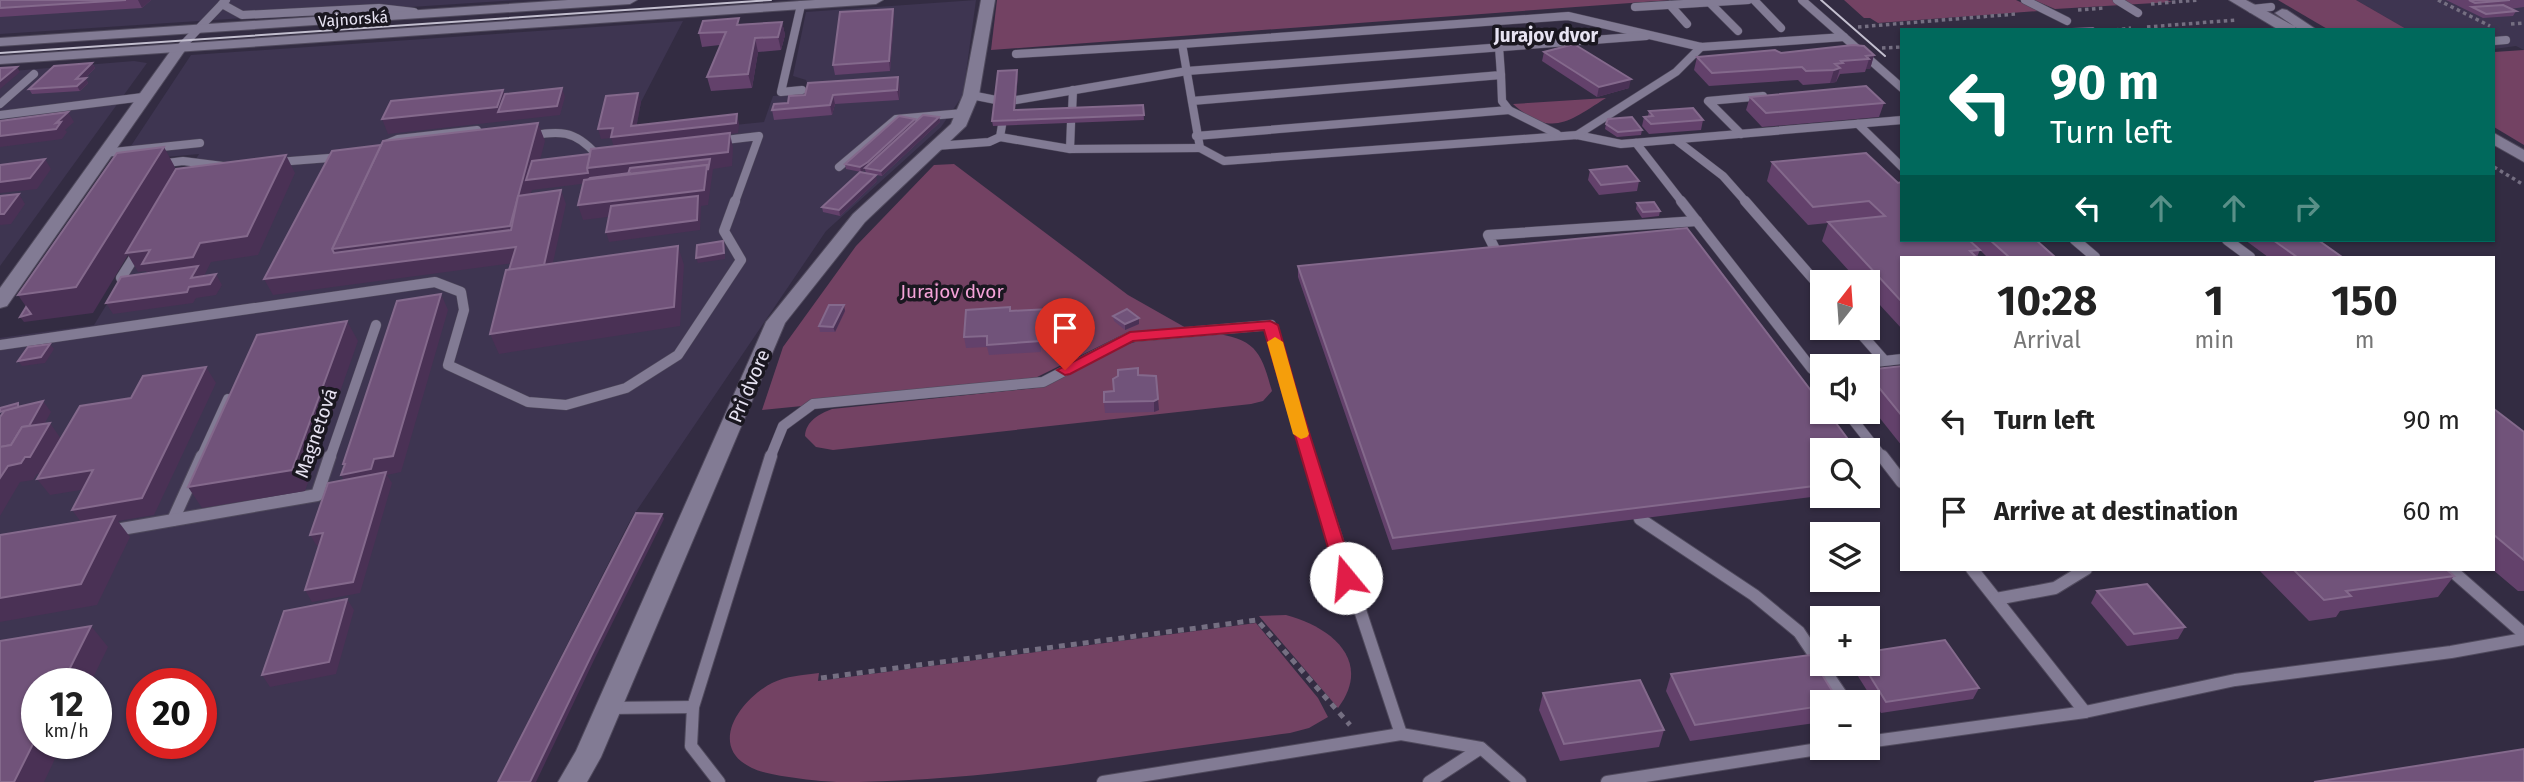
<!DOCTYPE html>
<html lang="en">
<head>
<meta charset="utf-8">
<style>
	body { margin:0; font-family:"Fira Sans",sans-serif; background:#f2f2f2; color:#222; height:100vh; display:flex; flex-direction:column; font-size:26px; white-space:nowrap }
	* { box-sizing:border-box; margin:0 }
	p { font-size:23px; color:#767676 }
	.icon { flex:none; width:38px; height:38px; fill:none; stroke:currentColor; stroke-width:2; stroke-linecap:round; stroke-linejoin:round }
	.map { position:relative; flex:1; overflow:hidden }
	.side { position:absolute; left:1900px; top:256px; width:595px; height:315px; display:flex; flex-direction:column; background:#fff; border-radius:0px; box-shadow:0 2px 5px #0004 }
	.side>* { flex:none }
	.guide { position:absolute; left:1900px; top:28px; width:595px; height:214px; border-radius:0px; box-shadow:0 2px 5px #0004; background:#00695c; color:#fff; overflow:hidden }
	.needle { width:46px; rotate:17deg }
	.fabs { position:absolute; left:1810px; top:270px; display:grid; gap:14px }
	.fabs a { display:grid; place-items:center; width:70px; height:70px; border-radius:0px; background:#fff; box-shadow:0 2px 5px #0004; font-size:35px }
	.speed { position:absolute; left:21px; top:668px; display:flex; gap:14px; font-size:35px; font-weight:700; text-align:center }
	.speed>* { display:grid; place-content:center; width:91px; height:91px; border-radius:50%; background:#fff; box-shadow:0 2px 5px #0004; line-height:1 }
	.speed small { font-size:18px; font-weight:400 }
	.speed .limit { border:10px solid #d22; background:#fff; color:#111 }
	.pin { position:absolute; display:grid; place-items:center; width:60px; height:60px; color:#fff; margin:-72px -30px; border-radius:50% 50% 50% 0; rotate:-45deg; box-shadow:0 0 7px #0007 }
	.pin .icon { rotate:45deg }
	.me { position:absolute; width:77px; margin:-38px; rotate:343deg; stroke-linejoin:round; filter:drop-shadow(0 0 5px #0008) }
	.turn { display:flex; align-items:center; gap:24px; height:147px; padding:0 35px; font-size:32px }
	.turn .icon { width:91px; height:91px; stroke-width:2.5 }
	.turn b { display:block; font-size:49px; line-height:60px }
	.lanes { display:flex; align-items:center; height:66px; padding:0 35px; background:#0003; justify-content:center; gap:35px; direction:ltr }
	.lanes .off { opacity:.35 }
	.eta { display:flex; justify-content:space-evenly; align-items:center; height:119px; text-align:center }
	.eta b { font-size:42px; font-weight:700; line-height:49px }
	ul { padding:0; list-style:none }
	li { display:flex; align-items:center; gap:21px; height:91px; padding:0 35px }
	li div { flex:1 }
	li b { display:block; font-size:26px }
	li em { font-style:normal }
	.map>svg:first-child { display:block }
</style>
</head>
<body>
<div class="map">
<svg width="2524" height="782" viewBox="0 0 2524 782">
	<rect width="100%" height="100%" fill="#332c42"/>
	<g fill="#3e3551" fill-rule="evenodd">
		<path d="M0,0H518L0,34Z"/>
		<path d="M976,0L963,95L941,127L826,231L631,519L497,782H0V338L94,325L199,154L121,161L191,55L683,21L641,102L635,135L764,122L773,96L810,93L806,80L793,76L806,12ZM37,684H96V744H37ZM142,684H201V744H142Z"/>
		<path d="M2356,0H2524V50L2516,46L2494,49V30H2408Z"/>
		<path d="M134,61L147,63L0,266V72Z"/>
	</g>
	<g fill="#734263">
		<path d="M997,0H1672L991,50Z"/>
		<path d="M1844,0H2016L2039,11L1878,23L1870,18H1864Z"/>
		<path d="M2034,0H2167L2172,2L2055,9Z"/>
		<path d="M2278,0H2356L2408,30H2329Z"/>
		<path d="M2524,50V145L2494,127V52Z"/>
		<path d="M1606,98C1568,122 1551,138 1513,104Z"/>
		<path d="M954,164L1128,295L1188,329L1120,336L1023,384L762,410L783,347L856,246L934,165Z"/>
		<path d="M1218,334C1258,340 1262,356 1272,391L1263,401L1251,404L833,450L816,447L805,436C806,421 819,414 832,409L1036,388C1068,378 1093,355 1125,345C1154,335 1187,336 1218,334Z"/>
		<path d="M1286,615C1329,626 1374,660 1338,708L1259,616Z"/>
		<path d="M1256,623L1318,698L1328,717L1309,728L1290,733C1215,743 1139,754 1064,765C988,775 913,782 836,782C818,781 767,776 752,768C706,746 741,699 772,683C786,676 803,675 819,673L818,681Z"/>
	</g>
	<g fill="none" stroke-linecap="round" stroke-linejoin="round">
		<g stroke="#504a5d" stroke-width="9">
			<g id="service-far2">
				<path d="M1754,0L1781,28"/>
				<path d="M1802,0L1902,88"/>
				<path d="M2025,0L2067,21"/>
				<path d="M2117,0L2138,13"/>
				<path d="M1709,2L1738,31"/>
				<path d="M222,4L242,15L379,8L414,12"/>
				<path d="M801,5L781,92L802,90"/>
				<path d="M1670,5L1687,24"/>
				<path d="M1635,7L1748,0"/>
				<path d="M2252,9L2271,7"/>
				<path d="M1844,37L1701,47L1568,16L1182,44L1200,148L1224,161L1577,135L1621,144L1902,120"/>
				<path d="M2494,41L2506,40"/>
				<path d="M179,49L226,0"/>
				<path d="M1016,54L1182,44"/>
				<path d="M1501,75L1502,101L1509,110L1557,134"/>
				<path d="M971,95L996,100"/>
				<path d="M1016,100L1187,71L1646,36"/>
				<path d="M1192,101L1501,75L1499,47"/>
				<path d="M0,104L34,74"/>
				<path d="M1072,112L1073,90"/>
				<path d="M0,115L143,97"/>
				<path d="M1071,123L1070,149L1200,148"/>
				<path d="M1858,124L1902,167"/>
				<path d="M1741,134L1708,101L1763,96"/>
				<path d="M1577,135L1676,72L1701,47"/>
				<path d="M528,136C560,131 574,129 597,155L604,154"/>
				<path d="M1196,136L1509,110"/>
				<path d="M1000,137L1070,149"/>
				<path d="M1676,140L1723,176L1746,202"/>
				<path d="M717,141L759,136L735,202"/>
				<path d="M1636,143L1682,202"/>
				<path d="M386,144L398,139L477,130"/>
				<path d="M936,146L989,142L1000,137L1002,125"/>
				<path d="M104,153L200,143"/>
				<path d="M278,162L342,157"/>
				<path d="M159,164L183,161L223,166"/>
				<path d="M839,167L896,119L963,113"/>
			</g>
		</g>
		<g stroke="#504a5d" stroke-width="11">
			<g id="service-far1">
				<path d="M1681,201L1812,369L1822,368"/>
				<path d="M1745,201L1822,289"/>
				<path d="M2075,240L2095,257"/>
				<path d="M2227,240L2250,257"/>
				<path d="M1499,257L1488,235L1697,221"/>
				<path d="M121,278L138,251"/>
				<path d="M1855,327L1884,360"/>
				<path d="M0,345L435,282L461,292L464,310L448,365L528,402L566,405L626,388L678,355L741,260L724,231L735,201"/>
				<path d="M1839,366L1902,359"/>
				<path d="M1846,411L1883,458"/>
				<path d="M201,458L228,399"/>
				<path d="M330,458L376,325"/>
				<path d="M770,458L783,426L813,404L1043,382L1130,337L1271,325L1309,458"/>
			</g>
		</g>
		<g stroke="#504a5d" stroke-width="14">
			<g id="service">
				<path d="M1309,456L1401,734"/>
				<path d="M1882,456L1902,482"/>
				<path d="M1640,519L1754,595L1799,632L1846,702"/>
				<path d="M173,520L202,456"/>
				<path d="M110,531L317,495L330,456"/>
				<path d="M1972,569L2085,712"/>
				<path d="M2450,569L2524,634"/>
				<path d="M1996,599L2055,588L2086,569"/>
				<path d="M609,708L693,707"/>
				<path d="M1867,742L2085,712L2235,680L2451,652L2524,639"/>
				<path d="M719,782L691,746L693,707L771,456"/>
				<path d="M1103,782L1401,734L1481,748L1520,782"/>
				<path d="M1429,782L1481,748"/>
				<path d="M1607,782L1831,747"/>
			</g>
		</g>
		<g stroke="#504a5d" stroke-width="2">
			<g id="minor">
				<path d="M981,0H995L979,95L966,126L865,222L785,323L601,757L587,782H558L576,751L766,322L853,214L951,124L963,95Z"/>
				<path d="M179,45L186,49L7,306L0,308V288L174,46Z"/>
			</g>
		</g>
		<g stroke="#504a5d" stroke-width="2">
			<g id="secondary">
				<path d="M568,0H637L630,4L0,46V38Z"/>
				<path d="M815,0H883L876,4L0,64V56Z"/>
				<path d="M2229,0H2246L2294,26L2275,13L2282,9L2287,10L2317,30H2300L2295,27L2297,30H2279Z"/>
				<path d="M2494,133L2524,150V162L2494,145Z"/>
			</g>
		</g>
		<g stroke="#756f82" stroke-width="3.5" stroke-dasharray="3.5 3.5" stroke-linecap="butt">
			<path d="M2438,0L2490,26"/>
			<path d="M2151,4L2198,0"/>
			<path d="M2078,10L2104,8"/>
			<path d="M2511,24L2524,23"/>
			<path d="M1858,27L2016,14"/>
			<path d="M2147,27L2236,20"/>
			<path d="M2115,30L2131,28"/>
			<path d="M1882,48L1902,47"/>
			<path d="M2494,167L2524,185"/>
		</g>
		<path stroke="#756f82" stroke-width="5" stroke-dasharray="6 6" stroke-linecap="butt" d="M821,678L1257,620L1350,725"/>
		<use href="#service-far2" stroke="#827b94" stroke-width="8"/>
		<use href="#service-far1" stroke="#827b94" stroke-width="10"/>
		<use href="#service" stroke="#827b94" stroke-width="12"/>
		<use href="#minor" fill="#827b94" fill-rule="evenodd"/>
		<use href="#secondary" fill="#827b94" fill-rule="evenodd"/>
		<g stroke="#c3bfcf" stroke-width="2">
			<path d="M1821,0L1885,56"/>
			<path d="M0,53L771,0"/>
		</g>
	</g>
	<g fill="#63416b">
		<path d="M0,0H151L142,8L0,17Z"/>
		<path d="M2446,0H2524V7L2510,9L2516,11L2513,16L2483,18Z"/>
		<path d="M893,9L894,18L890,71L835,75L833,65Z"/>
		<path d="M782,22L785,35L781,50L758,52L752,88L711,91L707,77L720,45L702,47L699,33L741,24Z"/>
		<path d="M1544,52L1629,88L1597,97L1542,61Z"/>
		<path d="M1781,53L1874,55L1870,69H1866L1865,72L1840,74L1836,82L1830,83L1803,85L1798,80L1709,86L1694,70L1697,57Z"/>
		<path d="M92,63L95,68L85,78L88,83L80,91L32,94L29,89Z"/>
		<path d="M1018,75L1015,110L1143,105L1144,120L993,126L992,121Z"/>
		<path d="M900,86L899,100L835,104L832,115L774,120L772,110L788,103L789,96Z"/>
		<path d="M1750,97L1884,103L1879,117L1762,127L1746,110Z"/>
		<path d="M1649,111L1703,120L1701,130L1649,134L1642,126L1644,117L1648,116Z"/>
		<path d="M939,117L940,122L882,176L866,173L865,170L861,172L846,169L845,164L916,121Z"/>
		<path d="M1606,124L1642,130L1641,135L1617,137L1605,129Z"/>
		<path d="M1866,153L1902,240H2036L2055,257H1987L1980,250L1977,257H1902V329L1867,291V282H1859L1822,241L1828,223L1808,225L1767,181L1772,162Z"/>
		<path d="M1590,170L1639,181L1637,191L1599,195L1588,180Z"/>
		<path d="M877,181L840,216L823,212L822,207Z"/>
		<path d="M1637,203L1660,211L1659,216L1642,218L1636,209Z"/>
		<path d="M2245,240H2318L2342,257H2268Z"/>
		<path d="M1298,266L1822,450V495H1827L1392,550L1298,277Z"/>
		<path d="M1050,309L1051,320L1050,343H1041V352L989,355L987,347L966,348L964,337L1011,311Z"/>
		<path d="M845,311L835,332H820L819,326Z"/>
		<path d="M1113,316L1139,318V324L1125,330L1114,321Z"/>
		<path d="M1902,366V446L1867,402V370Z"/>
		<path d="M1138,375L1159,410L1154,412L1105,413L1104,402Z"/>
		<path d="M2494,409L2524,432V591H2518L2492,569H2494Z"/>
		<path d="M1867,464L1878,478L1873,489L1867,490Z"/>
		<path d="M2258,569H2446L2454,576L2438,597L2340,611L2336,617L2309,621Z"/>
		<path d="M2097,591L2185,627L2178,639L2127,646L2091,603Z"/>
		<path d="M1851,663H1867L1979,688L1973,699L1881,713L1851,665Z"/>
		<path d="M1671,674L1822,702V722L1690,741L1666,691Z"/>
		<path d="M1543,693L1664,730L1659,747L1560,761L1539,710Z"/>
	</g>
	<g fill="#4a3155">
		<path d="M138,0H151L142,8Z"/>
		<path d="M893,9L894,18L890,71L889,61Z"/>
		<path d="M782,22L785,35L781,50L778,37Z"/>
		<path d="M755,38L758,52L752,88L748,74Z"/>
		<path d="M1874,55L1870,69H1866L1869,59L1866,56Z"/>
		<path d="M92,63L95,68L79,84L76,79Z"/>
		<path d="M17,67L20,72L0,89V81Z"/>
		<path d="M1840,68L1836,82L1830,83L1834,70Z"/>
		<path d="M1017,70L1018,75L1014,115V110Z"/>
		<path d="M898,77L900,86L899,100L897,90Z"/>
		<path d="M86,78L88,83L80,91L77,86Z"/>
		<path d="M1631,79L1629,88L1597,97L1599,87Z"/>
		<path d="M562,88L565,97L560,115L388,134L382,119L503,90L509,103Z"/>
		<path d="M638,93L641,102L635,134L737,114L739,124L738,133L730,134L733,148L732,166L713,169L708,205L701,206L700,230L609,242L606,232L697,206L583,220L578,205L630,178L532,190L517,246L341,268L332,249L538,123L545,141L535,179L587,168L614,147L611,138L601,139L598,129L631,126Z"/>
		<path d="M833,95L835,104L832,115L830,105Z"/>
		<path d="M68,112L74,122L65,130L67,132L62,139L0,147V136L56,123Z"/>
		<path d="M939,117L940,122L882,176L881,171Z"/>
		<path d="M915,119L916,124L865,168V170L861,172L860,167Z"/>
		<path d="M164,147L177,171L200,243L286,155L295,173L258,255L211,262L199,286L216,274L222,285L216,295L196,298L193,303L113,314L106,303L154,284L146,271L138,272L128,255L93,313L24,322L20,317L31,314L18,295Z"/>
		<path d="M45,159L51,169L37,189L0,193V182Z"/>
		<path d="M876,175L877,181L840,216L839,210Z"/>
		<path d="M561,190L566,204L548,285L514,290Z"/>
		<path d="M19,194L25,204L11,224L0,225V214Z"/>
		<path d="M723,241L725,246V259L698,263L696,258Z"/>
		<path d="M678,246L684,265L680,326L499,354L490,334Z"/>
		<path d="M516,247L522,262L273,295L264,279Z"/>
		<path d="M441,294L448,310L401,472L387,475L392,483L360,593L312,602L305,590L350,491L341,475L348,473L343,464L374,459Z"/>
		<path d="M844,305L845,311L835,332L833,327Z"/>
		<path d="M1050,309L1051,320L1050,343L1049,332Z"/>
		<path d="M1139,318V324L1125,330V324Z"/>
		<path d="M347,321L358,341L305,491L202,508L188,487Z"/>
		<path d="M50,344L54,349L45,363L22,366L18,361Z"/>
		<path d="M206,367L216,383L154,515L118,521L130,537L97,605L0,622V598L84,526L72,510Z"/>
		<path d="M1158,399L1159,410L1154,412V401Z"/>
		<path d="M43,401L51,412L26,457L50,423L61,439L42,473L37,474L33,480L20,482L0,516V478Z"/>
		<path d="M93,470L105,486L50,495L37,479Z"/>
		<path d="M662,514L664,519L594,660L536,782H530L592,654Z"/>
		<path d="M323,533L330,545L317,546L310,535Z"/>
		<path d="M347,599L354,610L336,674L270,687L262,675Z"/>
		<path d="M91,626L108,647L90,684H62Z"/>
		<path d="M37,736V744H62L44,782H14Z"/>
	</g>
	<g fill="#71537a" stroke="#84698c" stroke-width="2">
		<path d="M0,0H126L0,8Z"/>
		<path d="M2469,0H2510L2475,3Z"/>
		<path d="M2503,5L2516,11L2486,14L2472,7Z"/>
		<path d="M893,9L889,61L833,65L840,12Z"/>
		<path d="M739,18L737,25L782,22L778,37L755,38L748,74L707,77L726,32L699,33L703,21Z"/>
		<path d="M2093,28L2096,30L2072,29Z"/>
		<path d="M1574,44L1631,79L1599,87L1544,52Z"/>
		<path d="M1853,45L1864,46L1874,55L1866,56L1869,59L1841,61L1843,63L1835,64L1840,68L1834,70L1806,71L1802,67L1712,73L1697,57L1775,50L1781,53Z"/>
		<path d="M92,63L76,79L86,78L77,86L29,89L54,66Z"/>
		<path d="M17,67L0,81V68Z"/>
		<path d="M1017,70L1014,110L1143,105L1144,115L992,121L998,71Z"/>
		<path d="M898,77L897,90L833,95L830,105L772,110L774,104L788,103L789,96L805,95L808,83Z"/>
		<path d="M1866,86L1884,103L1766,113L1750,97Z"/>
		<path d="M562,88L557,106L498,112L505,94Z"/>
		<path d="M503,90L497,107L382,119L391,101Z"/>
		<path d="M638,93L631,126L737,114L736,123L611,137L613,128L598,129L606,96Z"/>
		<path d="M1693,108L1703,120L1651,124L1644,117L1653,116L1649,111Z"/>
		<path d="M68,112L56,123L61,122L56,129L0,136V121Z"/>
		<path d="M923,115L939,117L881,171L865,168Z"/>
		<path d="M899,116L915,119L868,162L860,167L845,164Z"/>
		<path d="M1632,117L1642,130L1618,132L1606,124L1608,119Z"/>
		<path d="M538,123L510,226L332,249L383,141Z"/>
		<path d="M730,133L728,152L587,168L591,149Z"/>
		<path d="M381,145L332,249L334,253L511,230L518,196L561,190L544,265L509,270L516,247L264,279L332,151Z"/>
		<path d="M164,147L76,287L18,295L117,153Z"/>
		<path d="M1866,153L1898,183L1902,182V240H1969L1980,250L1970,251L1976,257H1902V302L1828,222L1885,216L1869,201L1813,207L1772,162Z"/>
		<path d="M590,154L587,168L588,173L526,180L532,161Z"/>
		<path d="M286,155L247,236L200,243L193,257L142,264L150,250L126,253L176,169Z"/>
		<path d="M45,159L30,178L0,182V165Z"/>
		<path d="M710,159L708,170L707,165L628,174L630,168Z"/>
		<path d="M707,165L704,190L578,205L584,180Z"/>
		<path d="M1627,166L1639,181L1601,185L1590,170Z"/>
		<path d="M860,172L876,175L839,210L822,207Z"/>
		<path d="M629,173L628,174L589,179L590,178Z"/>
		<path d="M19,194L4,214H0V196Z"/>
		<path d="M698,196L697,220L606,232L611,206Z"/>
		<path d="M1654,202L1660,211L1643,212L1637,203Z"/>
		<path d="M1687,228L1822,405V411H1827L1856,450H1822V485L1393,538L1298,266Z"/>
		<path d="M1990,240H2036L2055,257H2009Z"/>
		<path d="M2273,240H2318L2342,257H2297Z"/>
		<path d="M723,241L724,253L696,258L697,245Z"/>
		<path d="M678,246L674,307L490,334L506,270Z"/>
		<path d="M198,266L191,278L216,274L210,284L189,287L187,292L106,303L121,277Z"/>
		<path d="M441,294L393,456L374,459L371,469L341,475L345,464H343L397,301Z"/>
		<path d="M829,305H844L833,327L819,326Z"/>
		<path d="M26,307L31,314L20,317Z"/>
		<path d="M1010,307V311L1050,309L1049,332H1040V341L987,345V336L964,337L966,310Z"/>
		<path d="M1127,309L1139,318L1125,324L1113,316Z"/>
		<path d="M347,321L292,470L188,487L257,335Z"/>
		<path d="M50,344L41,357L18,361L28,347Z"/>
		<path d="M1902,366V416L1867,373V370Z"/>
		<path d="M206,367L142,498L72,510L93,470L37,479L80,406L131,398L143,376Z"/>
		<path d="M1138,368V375L1156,376L1158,399L1154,401L1104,402V392L1114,391L1113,379L1118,376V370Z"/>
		<path d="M43,401L29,426L22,427L11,445L0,447V417L5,410Z"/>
		<path d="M18,403V407L0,412V408Z"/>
		<path d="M2494,409L2524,432V560L2494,535Z"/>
		<path d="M50,423L30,457H25L21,463L8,466L0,478V447L11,445L22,427Z"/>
		<path d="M1867,464L1878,478L1867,479Z"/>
		<path d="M386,472L353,582L305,590L323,533L310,535L328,483Z"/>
		<path d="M636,513L662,514L592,654L530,782H498Z"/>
		<path d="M115,516L81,584L0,598V535Z"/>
		<path d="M2293,569H2446L2454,576L2346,591L2351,596L2324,600Z"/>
		<path d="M2147,584L2185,627L2134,634L2097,591Z"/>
		<path d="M347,599L329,662L262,675L284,611Z"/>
		<path d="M91,626L62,684H37V736L14,782H0V641Z"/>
		<path d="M1945,640L1979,688L1886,702L1862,663H1867V652Z"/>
		<path d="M1810,655L1839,702H1822V706L1695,725L1671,674Z"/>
		<path d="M1640,680L1664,730L1564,744L1543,693Z"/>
		<path d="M2524,749V782H2314Z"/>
	</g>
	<path fill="#e11d48" stroke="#92132f" stroke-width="2" d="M1270,321L1278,325L1301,407L1355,578L1353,582H1340L1337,578L1264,330L1133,341L1070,374L1065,375L1057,370L1130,332Z"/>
	<path fill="#f59e0b" d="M1275,337L1283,342L1309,434L1307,437L1301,439L1293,434L1267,342Z"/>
	<g text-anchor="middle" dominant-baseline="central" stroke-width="7" stroke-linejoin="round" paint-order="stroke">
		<g font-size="16" fill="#e7e3f2" stroke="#1a1720">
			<text transform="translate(353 19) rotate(-4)">Vajnorská</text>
		</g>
		<g font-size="19" font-weight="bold" fill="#e7e3f2" stroke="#1a1720">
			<text x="1546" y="35">Jurajov dvor</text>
		</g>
		<g font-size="19" fill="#f4a3d8" stroke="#1a1720">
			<text x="952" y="291">Jurajov dvor</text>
		</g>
		<g font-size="19" fill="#e7e3f2" stroke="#1a1720">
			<text transform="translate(749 386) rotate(-67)">Pri dvore</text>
			<text transform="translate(316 433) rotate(-71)">Magnetová</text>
		</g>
	</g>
</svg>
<div class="fabs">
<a><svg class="needle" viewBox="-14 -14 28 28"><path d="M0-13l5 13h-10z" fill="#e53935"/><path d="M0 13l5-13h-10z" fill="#767676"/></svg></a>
<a><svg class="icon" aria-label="sound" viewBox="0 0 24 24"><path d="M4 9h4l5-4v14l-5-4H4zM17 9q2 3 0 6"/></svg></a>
<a><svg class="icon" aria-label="search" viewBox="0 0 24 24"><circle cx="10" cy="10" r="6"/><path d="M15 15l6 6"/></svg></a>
<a><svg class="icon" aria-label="layers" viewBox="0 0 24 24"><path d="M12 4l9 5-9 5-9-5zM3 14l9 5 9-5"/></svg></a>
<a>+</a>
<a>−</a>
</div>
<div class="speed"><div>12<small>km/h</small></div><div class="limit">20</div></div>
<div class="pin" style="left:1065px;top:370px;background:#d93025"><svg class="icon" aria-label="arrive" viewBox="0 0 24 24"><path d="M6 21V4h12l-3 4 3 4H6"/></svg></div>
<svg class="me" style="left:1346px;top:578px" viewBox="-20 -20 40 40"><circle r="19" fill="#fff"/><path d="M0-13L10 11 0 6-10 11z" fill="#e11d48"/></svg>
<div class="guide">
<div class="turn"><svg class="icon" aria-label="left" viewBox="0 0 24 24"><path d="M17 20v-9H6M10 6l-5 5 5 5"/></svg><div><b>90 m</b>Turn left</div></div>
<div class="lanes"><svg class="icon" aria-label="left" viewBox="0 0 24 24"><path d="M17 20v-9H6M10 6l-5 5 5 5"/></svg><svg class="icon off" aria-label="ahead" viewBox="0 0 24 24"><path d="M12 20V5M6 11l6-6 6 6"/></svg><svg class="icon off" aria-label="ahead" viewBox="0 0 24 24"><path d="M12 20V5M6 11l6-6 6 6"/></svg><svg class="icon off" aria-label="right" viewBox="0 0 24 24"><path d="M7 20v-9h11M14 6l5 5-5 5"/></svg></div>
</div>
<section class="side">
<div class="eta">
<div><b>10:28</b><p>Arrival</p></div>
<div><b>1</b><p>min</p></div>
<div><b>150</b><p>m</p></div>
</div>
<ul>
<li><svg class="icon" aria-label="left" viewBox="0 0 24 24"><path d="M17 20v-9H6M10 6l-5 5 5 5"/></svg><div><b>Turn left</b></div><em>90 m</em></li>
<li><svg class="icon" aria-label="arrive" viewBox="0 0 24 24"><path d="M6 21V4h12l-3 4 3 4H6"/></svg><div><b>Arrive at destination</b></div><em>60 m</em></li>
</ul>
</section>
</div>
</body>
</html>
